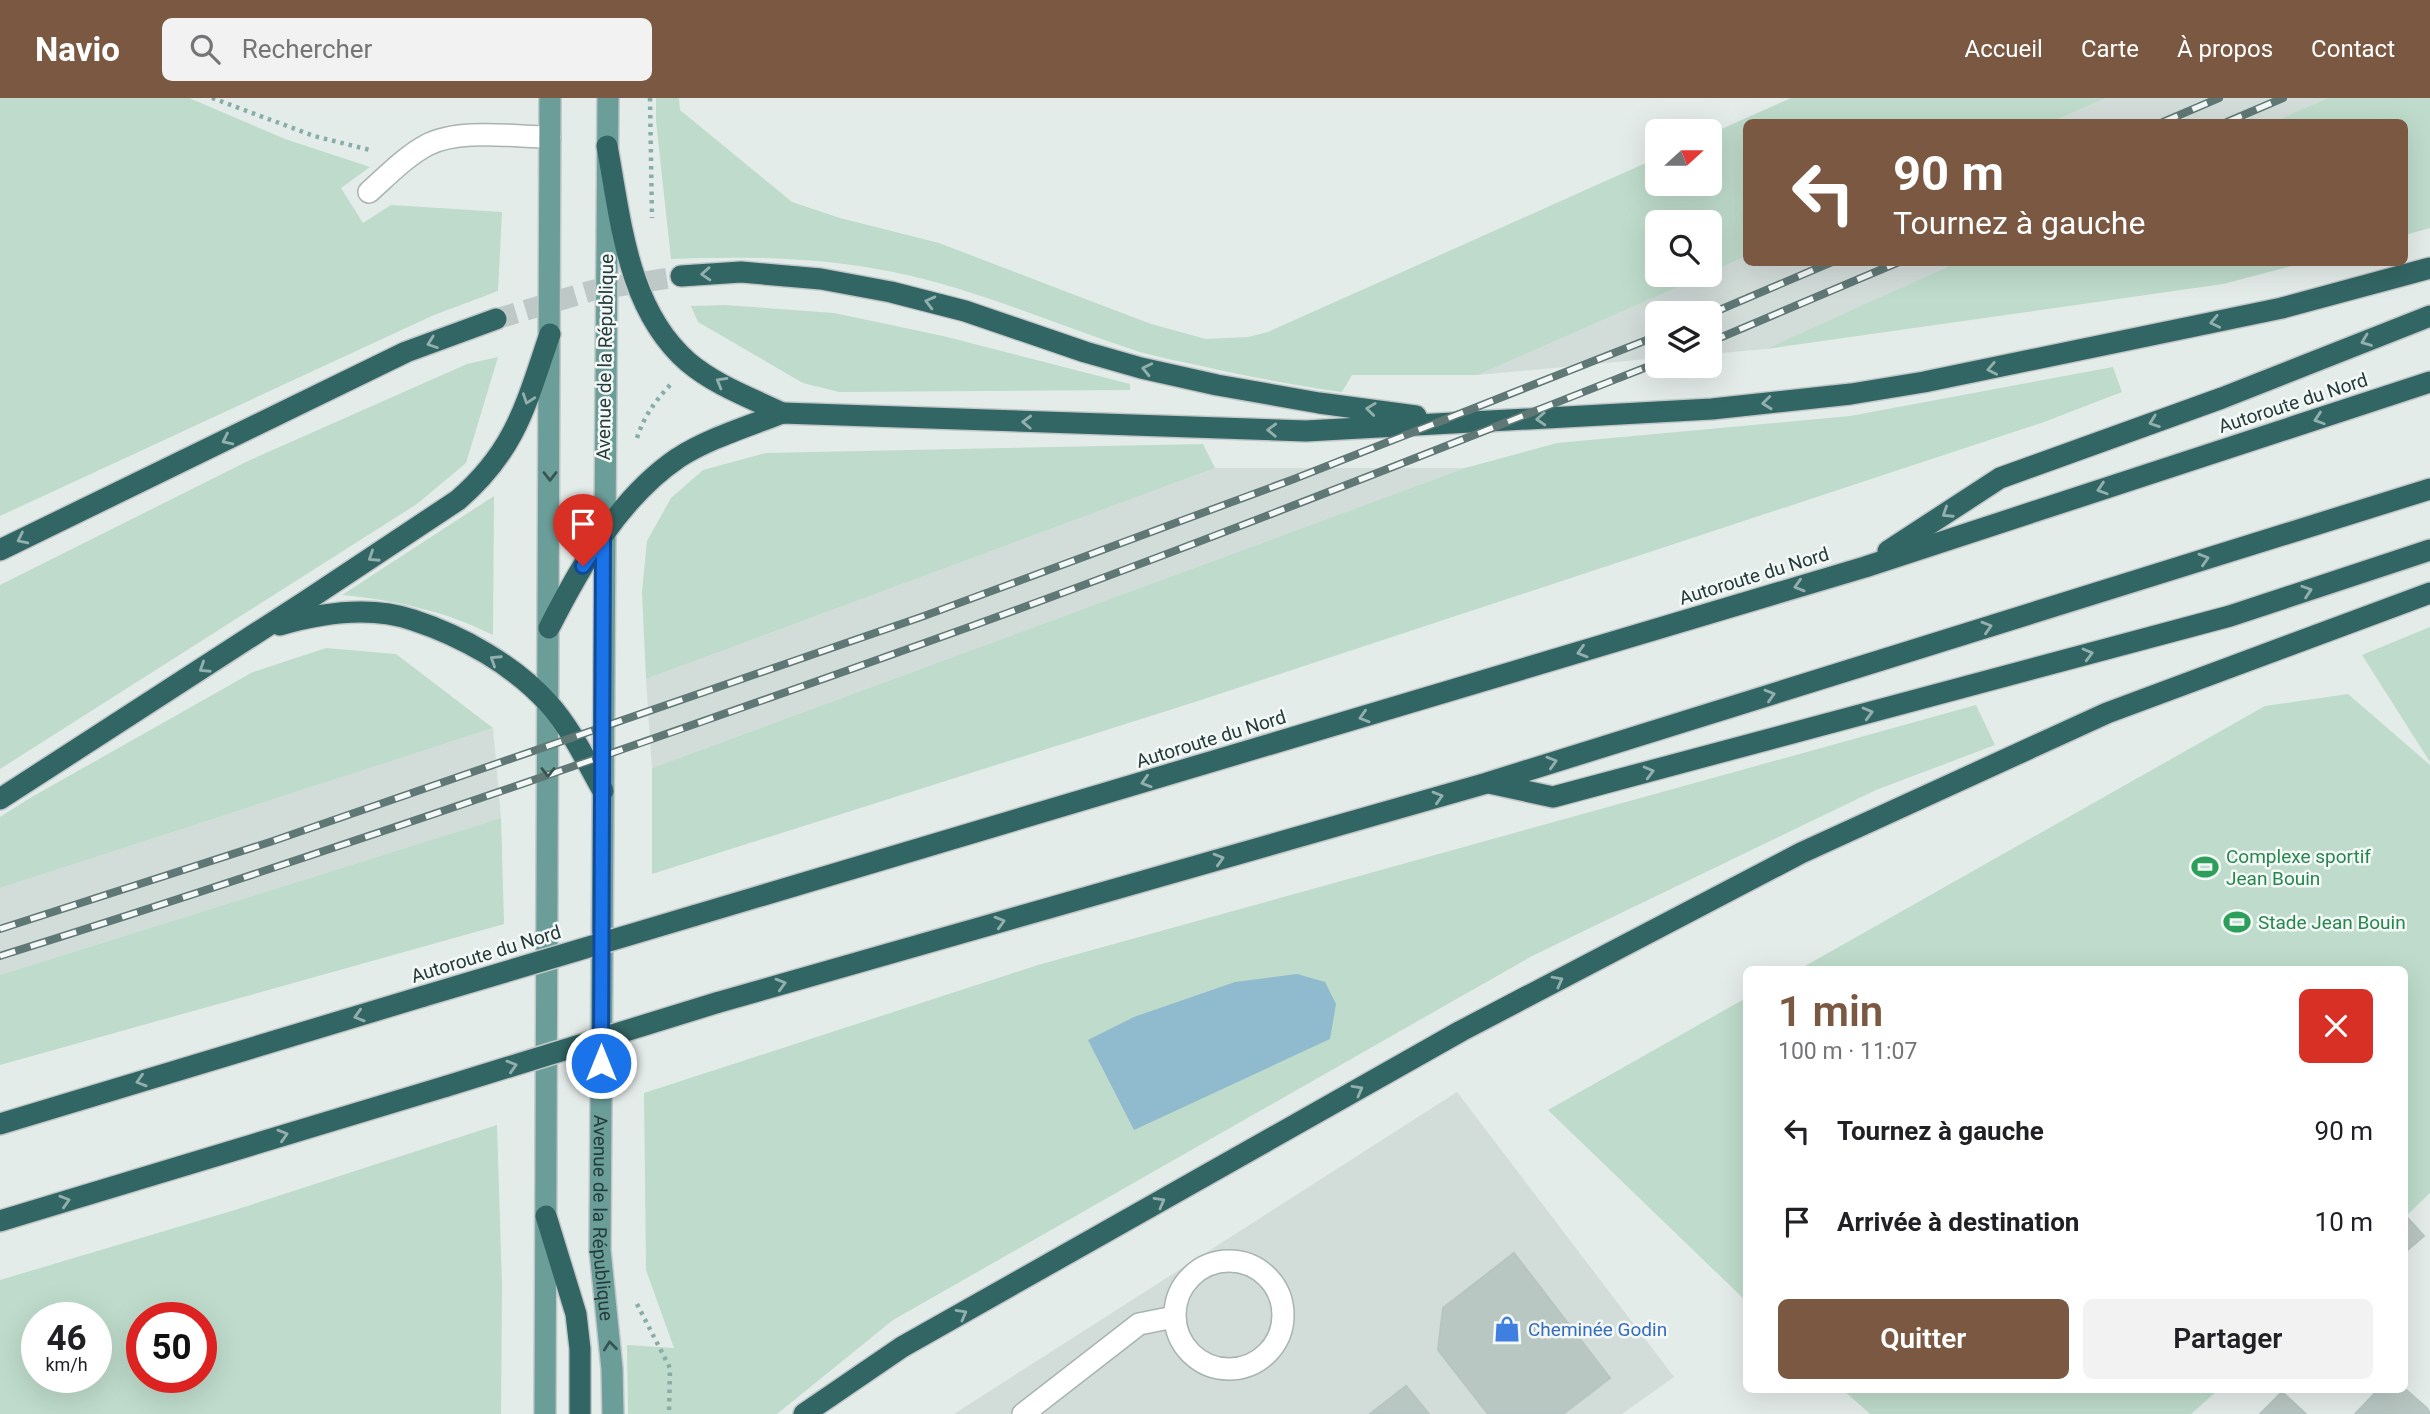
<!DOCTYPE html>
<html lang="fr">
<head>
<meta charset="utf-8">
<style>
	body { margin:0; font-family:Roboto,sans-serif; background:#f2f2f2; color:#202124; height:100vh; display:flex; flex-direction:column; font-size:26px; white-space:nowrap }
	* { box-sizing:border-box; margin:0 }
	p { font-size:23px; color:#757577 }
	.icon { flex:none; width:38px; height:38px; fill:none; stroke:currentColor; stroke-width:2; stroke-linecap:round; stroke-linejoin:round }
	.map { position:relative; flex:1; overflow:hidden }
	.drawer { position:absolute; left:1743px; top:868px; width:665px; height:427px; display:flex; flex-direction:column; background:#fff; border-radius:10px; box-shadow:0 7px 28px #0002 }
	.drawer>* { flex:none }
	.banner { position:absolute; left:1743px; top:21px; width:665px; height:147px; border-radius:10px; box-shadow:0 7px 28px #0002; background:#7a5842; color:#fff; overflow:hidden }
	.needle { width:46px; rotate:69deg }
	.tools { position:absolute; left:1645px; top:21px; display:grid; gap:14px }
	.tools a { display:grid; place-items:center; width:77px; height:77px; border-radius:10px; background:#fff; box-shadow:0 7px 28px #0002; font-size:35px }
	.speed { position:absolute; left:21px; top:1204px; display:flex; gap:14px; font-size:35px; font-weight:700; text-align:center }
	.speed>* { display:grid; place-content:center; width:91px; height:91px; border-radius:50%; background:#fff; box-shadow:0 7px 28px #0002; line-height:1 }
	.speed small { font-size:18px; font-weight:400 }
	.speed .limit { border:10px solid #d22; background:#fff; color:#111 }
	.pin { position:absolute; display:grid; place-items:center; width:60px; height:60px; color:#fff; margin:-72px -30px; border-radius:50% 50% 50% 0; rotate:-45deg; box-shadow:0 0 7px #0007 }
	.pin .icon { rotate:45deg }
	.me { position:absolute; width:77px; margin:-38px; rotate:0deg; stroke-linejoin:round; filter:drop-shadow(0 0 5px #0008) }
	.turn { display:flex; align-items:center; gap:24px; height:147px; padding:0 35px; font-size:32px }
	.turn .icon { width:91px; height:91px; stroke-width:2.5 }
	.turn b { display:block; font-size:49px; line-height:60px }
	.round { display:grid; place-items:center; flex:none; width:74px; height:74px; border-radius:10px; background:#f2f2f2 }
	.summary { display:flex; align-items:center; justify-content:space-between; height:119px; padding:0 35px }
	h1 { font-size:42px; font-weight:600; line-height:52px; color:#7a5842 }
	.primary-button { display:flex; gap:14px; margin-top:auto; padding:14px 35px }
	.primary-button a { flex:1; height:80px; border-radius:10px; background:#7a5842; color:#fff; font-size:28px; font-weight:600; line-height:80px; text-align:center }
	.primary-button a+a { background:#f2f2f2; color:#202124 }
	ul { padding:0; list-style:none }
	li { display:flex; align-items:center; gap:21px; height:91px; padding:0 35px }
	li div { flex:1 }
	li b { display:block; font-size:26px }
	li em { font-style:normal }
	header { display:flex; align-items:center; gap:42px; box-sizing:border-box; height:98px; padding:0 35px; background:#7a5842; color:#fff }
	header strong { font-size:33px }
	nav { display:flex; gap:38px; margin-inline-start:auto; font-size:24px }
	.search { width:490px; height:63px; background:#f2f2f2; display:flex; align-items:center; gap:18px; box-sizing:border-box; padding:0 24px; border-radius:10px; color:#757577; font-size:26px }
	.map>svg:first-child { display:block }
</style>
</head>
<body>
<header>
<strong>Navio</strong>
<div class="search"><svg class="icon" aria-label="search" viewBox="0 0 24 24"><circle cx="10" cy="10" r="6"/><path d="M15 15l6 6"/></svg>Rechercher</div>
<nav><a>Accueil</a><a>Carte</a><a>À propos</a><a>Contact</a></nav>
</header>
<div class="map">
<svg width="2430" height="1316" viewBox="0 0 2430 1316">
	<rect width="100%" height="100%" fill="#e4ecea"/>
	<g fill="#d2dcd9">
		<path d="M2106,0H2328L2273,24H2051Z"/>
		<path d="M1746,158V164L1959,165L1766,251L1710,256V215H1657V260L1478,277L1705,177H1710V175Z"/>
		<path d="M1215,370H1465L652,670L646,581Z"/>
		<path d="M493,630L501,720L0,877V790Z"/>
		<path d="M1457,994L1674,1279L1622,1316H954Z"/>
	</g>
	<g fill="#bedbcb" fill-rule="evenodd">
		<path d="M0,0H189L285,41L370,69L341,90L363,125L391,107L502,114L498,193L434,217L0,418Z"/>
		<path d="M656,0H679L680,12L792,104L840,120L939,145L1151,226L1206,241L1248,239L1268,234L1657,60V86H1710V36L1791,0H2106L2051,24H1746V158L1710,175V124H1657V177H1705L1478,277H1352L1342,294C1293,287 1245,278 1197,267C1178,263 1158,259 1140,254C1058,228 978,191 893,174C820,159 745,158 671,161L656,23Z"/>
		<path d="M2328,0H2430V130L2405,137L2404,24H2273Z"/>
		<path d="M1959,164H2303V165L2223,186L1766,251Z"/>
		<path d="M725,207L834,215L943,238L1130,286V292L839,294L803,285L698,224L691,208Z"/>
		<path d="M498,259L466,365L417,406L0,671V487L248,363L467,266Z"/>
		<path d="M2113,269L2122,294L2044,324L1201,602L652,776V670L1465,370L1557,345L1850,318Z"/>
		<path d="M1203,346L1215,370L646,581L642,494L647,443L671,400L703,372L766,355Z"/>
		<path d="M494,398L493,537C445,513 395,502 342,497Z"/>
		<path d="M2430,529V664L2362,557Z"/>
		<path d="M326,550L396,556L493,630L0,790V719L30,700L253,574Z"/>
		<path d="M2348,596L2430,667V1095L2405,1119L2404,872H1798L2265,608Z"/>
		<path d="M1976,607L1995,647L1876,692L1532,858L893,1222L777,1316H628L627,1247L674,1250L646,1172L644,995L1038,867Z"/>
		<path d="M501,720L504,826L0,967V877Z"/>
		<path d="M1746,900V1203L1548,1012Z"/>
		<path d="M497,1027L502,1188L501,1316H0V1182L235,1112ZM37,1220H96V1279H37ZM142,1220H201V1279H142Z"/>
		<path d="M1843,1292H2218L2191,1316H1870Z"/>
	</g>
	<path fill="#90bacd" d="M1297,876L1325,884L1336,906L1330,941L1134,1032L1088,942L1134,919L1235,884Z"/>
	<g fill="#b9c7c3" stroke="#b6c5c1" stroke-width="2">
		<path d="M2404,1116L2424,1138L2404,1155Z"/>
		<path d="M1514,1155L1610,1280L1563,1316H1488L1438,1252L1443,1210Z"/>
		<path d="M1406,1288L1429,1316H1370Z"/>
		<path d="M2404,1290L2427,1310L2430,1316H2355L2378,1292H2404Z"/>
		<path d="M2282,1294L2306,1316H2260Z"/>
	</g>
	<g fill="none" stroke-linecap="round" stroke-linejoin="round">
		<path stroke="#bec9c7" stroke-width="21" stroke-dasharray="21 10" stroke-linecap="butt" d="M496,221L594,192L681,178"/>
		<g stroke="#a7b4b2" stroke-width="24">
			<g id="minor">
				<path d="M369,94C388,77 405,59 427,47C459,30 515,39 550,39"/>
				<circle cx="1229" cy="1217" r="54"/>
				<path d="M1023,1316L1139,1226L1174,1219"/>
			</g>
		</g>
		<g stroke="#c2c8c8" stroke-width="24">
			<g id="major">
				<path id="s1" d="M608,0L600,1152L612,1271L613,1316"/>
				<path d="M545,1316L550,0"/>
			</g>
		</g>
		<g stroke="#c2c8c8" stroke-width="24">
			<g id="highway">
				<path d="M607,48C621,122 627,211 688,264C715,287 751,300 782,315"/>
				<path d="M681,178L741,174L821,181L891,194L965,213L1085,254L1141,270L1217,287L1319,305L1416,318"/>
				<path d="M0,452L406,254L496,221"/>
				<path d="M1888,453L2000,380L2222,300L2430,218"/>
				<path d="M280,527C321,515 371,508 413,522C462,538 514,567 549,606C572,632 586,663 603,693"/>
				<path d="M549,530C580,469 619,400 678,360C709,340 747,329 782,315L1306,333L1712,311L1851,296L1924,284L2282,210L2430,170"/>
				<path d="M1489,685L1553,699L2230,518L2430,452"/>
				<path d="M0,701L306,503L458,402C516,352 526,306 550,236"/>
				<path d="M693,818L1865,469L2430,284"/>
				<path d="M716,905L1487,685L2430,391"/>
				<path d="M0,1026L424,898"/>
				<path d="M546,1118L576,1216L580,1251V1316"/>
				<path d="M0,1123L447,988"/>
				<path d="M804,1316L902,1249L1461,933L1801,755L2107,615L2430,495"/>
			</g>
		</g>
		<g stroke="#87ada7" stroke-width="4.5" stroke-dasharray="3.5 5" stroke-linecap="butt">
			<path d="M212,0L314,38L370,52"/>
			<path d="M650,0L652,120"/>
			<path d="M637,340C644,318 656,302 671,286"/>
			<path d="M637,1206L670,1270L669,1316"/>
		</g>
		<use href="#minor" stroke="#fff" stroke-width="21"/>
		<use href="#major" stroke="#6c9e99" stroke-width="21"/>
		<use href="#highway" stroke="#326664" stroke-width="21"/>
		<g stroke="#5f7875" stroke-width="8">
			<g id="rail">
				<path d="M2163,24L2219,0"/>
				<path d="M2227,24L2283,0"/>
				<path d="M1710,216L1832,164"/>
				<path d="M1710,244L1899,164"/>
				<path d="M0,831L270,744L924,518L1294,381L1657,238"/>
				<path d="M0,858C312,760 622,653 930,543C1174,456 1416,360 1657,265"/>
			</g>
		</g>
		<use href="#rail" stroke="#f4f9f7" stroke-width="5" stroke-dasharray="16" stroke-linecap="butt"/>
		<g stroke="#c2c8c8" stroke-width="24" stroke-linecap="butt">
			<g id="highway-bridge">
				<path d="M424,898L693,818"/>
				<path d="M447,988L716,905"/>
			</g>
		</g>
		<use href="#highway-bridge" stroke="#326664" stroke-width="21"/>
	</g>
	<defs><path id="oneway-chevron" d="M-2-3.5L2.5 0L-2 3.5" fill="none" stroke-width="1.6" stroke-linecap="round" stroke-linejoin="round" transform="scale(1.75)"/></defs>
	<g stroke="#93b0ae">
		<use href="#oneway-chevron" transform="translate(706 176) rotate(176)"/>
		<use href="#oneway-chevron" transform="translate(930 204) rotate(-166)"/>
		<use href="#oneway-chevron" transform="translate(2215 224) rotate(168)"/>
		<use href="#oneway-chevron" transform="translate(2366 243) rotate(159)"/>
		<use href="#oneway-chevron" transform="translate(432 245) rotate(160)"/>
		<use href="#oneway-chevron" transform="translate(1147 271) rotate(-167)"/>
		<use href="#oneway-chevron" transform="translate(1992 271) rotate(169)"/>
		<use href="#oneway-chevron" transform="translate(721 284) rotate(-150)"/>
		<use href="#oneway-chevron" transform="translate(528 301) rotate(109)"/>
		<use href="#oneway-chevron" transform="translate(1767 305) rotate(174)"/>
		<use href="#oneway-chevron" transform="translate(1371 311) rotate(-173)"/>
		<use href="#oneway-chevron" transform="translate(1541 321) rotate(177)"/>
		<use href="#oneway-chevron" transform="translate(2319 321) rotate(162)"/>
		<use href="#oneway-chevron" transform="translate(1027 324) rotate(-178)"/>
		<use href="#oneway-chevron" transform="translate(2154 324) rotate(160)"/>
		<use href="#oneway-chevron" transform="translate(1272 332) rotate(-178)"/>
		<use href="#oneway-chevron" transform="translate(227 342) rotate(154)"/>
		<use href="#oneway-chevron" transform="translate(2102 391) rotate(162)"/>
		<use href="#oneway-chevron" transform="translate(1947 415) rotate(147)"/>
		<use href="#oneway-chevron" transform="translate(22 441) rotate(154)"/>
		<use href="#oneway-chevron" transform="translate(373 459) rotate(147)"/>
		<use href="#oneway-chevron" transform="translate(2204 461) rotate(-17)"/>
		<use href="#oneway-chevron" transform="translate(1799 488) rotate(163)"/>
		<use href="#oneway-chevron" transform="translate(2307 493) rotate(-18)"/>
		<use href="#oneway-chevron" transform="translate(1987 529) rotate(-17)"/>
		<use href="#oneway-chevron" transform="translate(1582 554) rotate(163)"/>
		<use href="#oneway-chevron" transform="translate(2088 556) rotate(-15)"/>
		<use href="#oneway-chevron" transform="translate(495 562) rotate(-147)"/>
		<use href="#oneway-chevron" transform="translate(204 570) rotate(147)"/>
		<use href="#oneway-chevron" transform="translate(1770 597) rotate(-17)"/>
		<use href="#oneway-chevron" transform="translate(1868 615) rotate(-15)"/>
		<use href="#oneway-chevron" transform="translate(1364 619) rotate(163)"/>
		<use href="#oneway-chevron" transform="translate(1552 664) rotate(-17)"/>
		<use href="#oneway-chevron" transform="translate(1649 674) rotate(-15)"/>
		<use href="#oneway-chevron" transform="translate(1146 684) rotate(163)"/>
		<use href="#oneway-chevron" transform="translate(1438 699) rotate(-16)"/>
		<use href="#oneway-chevron" transform="translate(1219 761) rotate(-16)"/>
		<use href="#oneway-chevron" transform="translate(1000 824) rotate(-16)"/>
		<use href="#oneway-chevron" transform="translate(1558 883) rotate(-28)"/>
		<use href="#oneway-chevron" transform="translate(781 886) rotate(-16)"/>
		<use href="#oneway-chevron" transform="translate(359 918) rotate(163)"/>
		<use href="#oneway-chevron" transform="translate(512 968) rotate(-17)"/>
		<use href="#oneway-chevron" transform="translate(141 983) rotate(163)"/>
		<use href="#oneway-chevron" transform="translate(1358 992) rotate(-29)"/>
		<use href="#oneway-chevron" transform="translate(283 1037) rotate(-17)"/>
		<use href="#oneway-chevron" transform="translate(65 1103) rotate(-17)"/>
		<use href="#oneway-chevron" transform="translate(1160 1104) rotate(-29)"/>
		<use href="#oneway-chevron" transform="translate(962 1216) rotate(-29)"/>
	</g>
	<g stroke="#365452">
		<use href="#oneway-chevron" transform="translate(550 378) rotate(90)"/>
		<use href="#oneway-chevron" transform="translate(548 674) rotate(90)"/>
		<use href="#oneway-chevron" transform="translate(610 1248) rotate(-96)"/>
	</g>
	<g fill="none" stroke-linecap="round" stroke-linejoin="round">
		<g stroke="#114b97" stroke-width="18">
			<path id="route" d="M583,468L603,439L601,965"/>
		</g>
		<use href="#route" stroke="#1a73e8" stroke-width="12"/>
	</g>
	<defs>
		<g id="stadium-bare" transform="scale(2.1)"><path d="M0-5a6.5 5 0 1 0 0 10a6.5 5 0 1 0 0-10ZM-3.5-1.8h7v3.6h-7Z" fill="#2e9e5b" stroke="#f4f9f7" stroke-width="2.5" paint-order="stroke"/></g>
		<g id="shop-bare" transform="scale(2.1)"><path d="M-5-2.5h2.3a2.7 3.5 0 0 1 5.4 0H5L5.5 6h-11ZM-1.5-2.5h3a1.5 2.3 0 0 0-3 0Z" fill="#3f7fe0" stroke="#f4f9f7" stroke-width="2.5" paint-order="stroke"/></g>
	</defs>
	<g fill-rule="evenodd">
		<use href="#stadium-bare" x="2205" y="769"/>
		<use href="#stadium-bare" x="2237" y="824"/>
		<use href="#shop-bare" x="1507" y="1231"/>
	</g>
	<g text-anchor="middle" dominant-baseline="central" stroke-width="5" stroke-linejoin="round" paint-order="stroke">
		<g font-size="19" fill="#243c3a" stroke="#f4f9f7">
			<text transform="translate(605 259) rotate(-89)">Avenue de la République</text>
			<text transform="translate(2293 305) rotate(-18)">Autoroute du Nord</text>
			<text transform="translate(1754 478) rotate(-17)">Autoroute du Nord</text>
			<text transform="translate(1211 641) rotate(-17)">Autoroute du Nord</text>
			<text transform="translate(486 856) rotate(-17)">Autoroute du Nord</text>
			<text stroke="none"><textPath href="#s1" startOffset="1120">Avenue de la République</textPath></text>
		</g>
		<g font-size="19" fill="#27864d" stroke="#f4f9f7" text-anchor="start">
			<text x="2226" y="758">Complexe sportif<tspan x="2226" dy="22">Jean Bouin</tspan></text>
			<text x="2258" y="824">Stade Jean Bouin</text>
		</g>
		<g font-size="19" fill="#366cbe" stroke="#f4f9f7" text-anchor="start">
			<text x="1528" y="1231">Cheminée Godin</text>
		</g>
	</g>
</svg>
<div class="tools">
<a><svg class="needle" viewBox="-14 -14 28 28"><path d="M0-13l5 13h-10z" fill="#e53935"/><path d="M0 13l5-13h-10z" fill="#757577"/></svg></a>
<a><svg class="icon" aria-label="search" viewBox="0 0 24 24"><circle cx="10" cy="10" r="6"/><path d="M15 15l6 6"/></svg></a>
<a><svg class="icon" aria-label="layers" viewBox="0 0 24 24"><path d="M12 4l9 5-9 5-9-5zM3 14l9 5 9-5"/></svg></a>
</div>
<div class="speed"><div>46<small>km/h</small></div><div class="limit">50</div></div>
<div class="pin" style="left:583px;top:468px;background:#d93025"><svg class="icon" aria-label="arrive" viewBox="0 0 24 24"><path d="M6 21V4h12l-3 4 3 4H6"/></svg></div>
<svg class="me" style="left:601px;top:965px" viewBox="-20 -20 40 40"><circle r="17" fill="#1a73e8" stroke="#fff" stroke-width="3"/><path d="M0-11L8 9 0 5-8 9z" fill="#fff"/></svg>
<div class="banner">
<div class="turn"><svg class="icon" aria-label="left" viewBox="0 0 24 24"><path d="M17 20v-9H6M10 6l-5 5 5 5"/></svg><div><b>90 m</b>Tournez à gauche</div></div>
</div>
<section class="drawer">
<div class="summary"><div><h1>1 min</h1><p>100 m · 11:07</p></div><a class="round" style="background:#d93025;color:#fff"><svg class="icon" aria-label="close" viewBox="0 0 24 24"><path d="M6 6l12 12M18 6L6 18"/></svg></a></div>
<ul>
<li><svg class="icon" aria-label="left" viewBox="0 0 24 24"><path d="M17 20v-9H6M10 6l-5 5 5 5"/></svg><div><b>Tournez à gauche</b></div><em>90 m</em></li>
<li><svg class="icon" aria-label="arrive" viewBox="0 0 24 24"><path d="M6 21V4h12l-3 4 3 4H6"/></svg><div><b>Arrivée à destination</b></div><em>10 m</em></li>
</ul>
<div class="primary-button"><a>Quitter</a><a>Partager</a></div>
</section>
</div>
</body>
</html>
